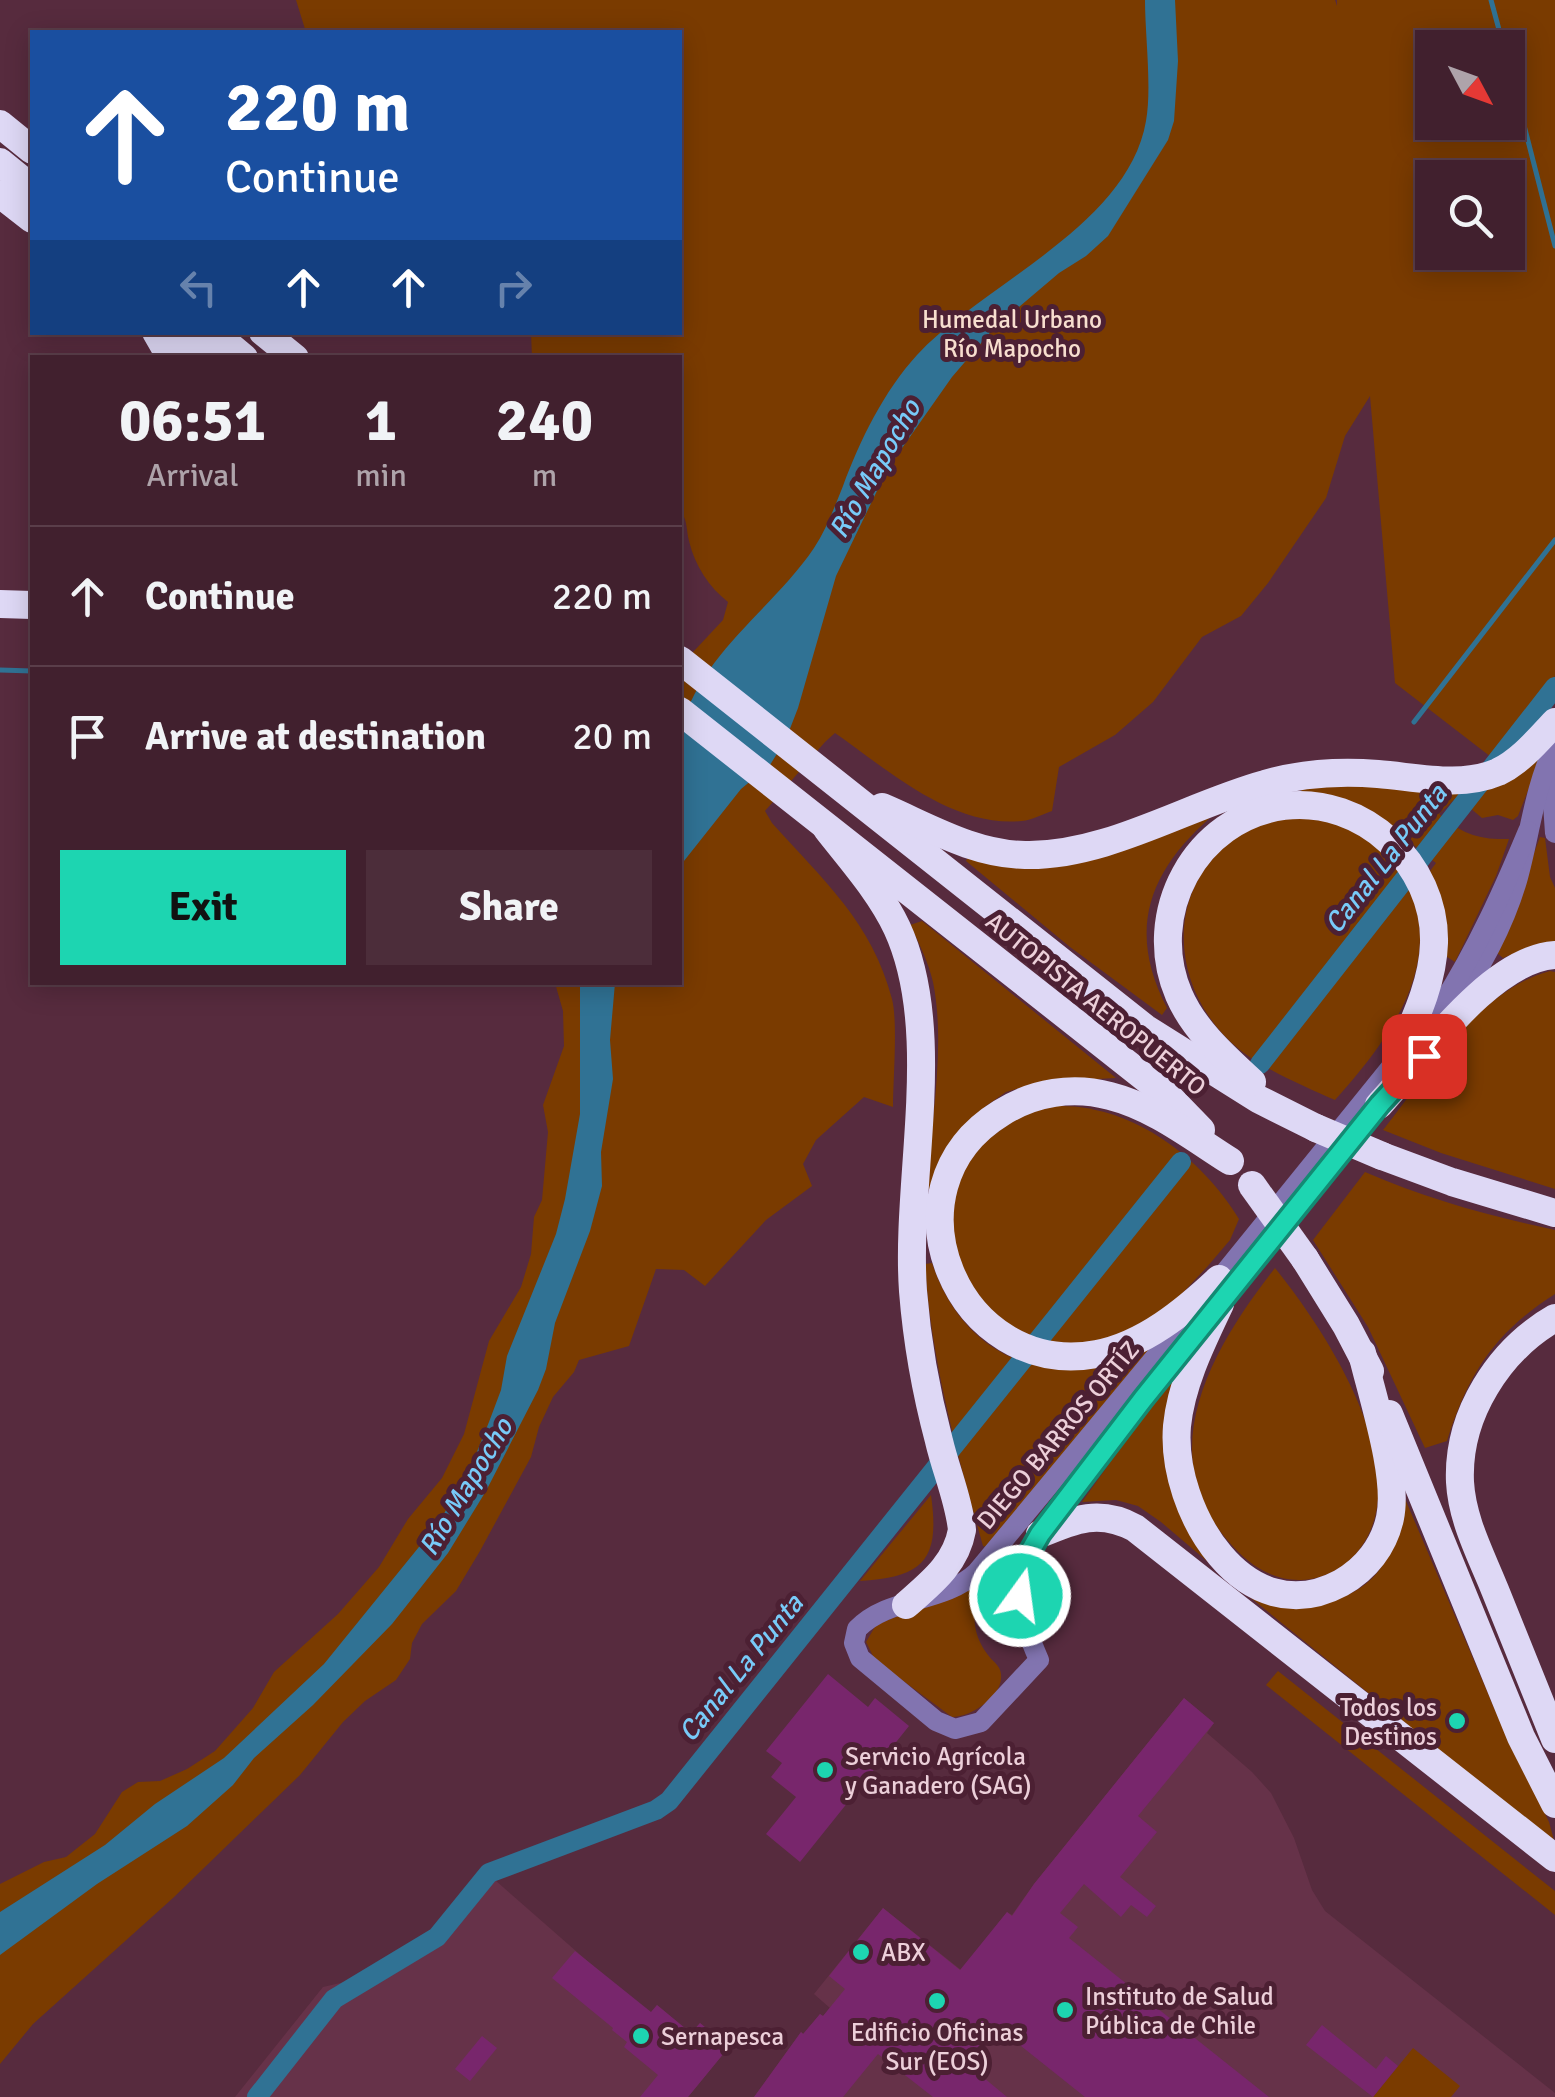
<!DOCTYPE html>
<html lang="en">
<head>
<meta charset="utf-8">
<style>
	body { margin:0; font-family:Signika,sans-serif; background:#4c2d3a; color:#f1f3f6; height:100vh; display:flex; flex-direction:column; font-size:38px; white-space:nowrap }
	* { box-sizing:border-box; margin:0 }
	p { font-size:32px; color:#aea3aa }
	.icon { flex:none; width:55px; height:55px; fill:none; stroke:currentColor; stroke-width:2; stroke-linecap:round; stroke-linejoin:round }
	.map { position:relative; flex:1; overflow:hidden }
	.drawer { position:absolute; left:30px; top:355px; width:652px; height:630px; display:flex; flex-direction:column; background:#41202e; border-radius:0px; box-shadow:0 5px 25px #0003,0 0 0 2px #5a3e4a }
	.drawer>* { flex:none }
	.hud { position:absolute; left:30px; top:30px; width:652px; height:305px; border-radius:0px; box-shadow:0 5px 25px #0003,0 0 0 2px #5a3e4a; background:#1a4fa0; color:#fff; overflow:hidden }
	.needle { width:65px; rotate:131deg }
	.buttons { position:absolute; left:1415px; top:30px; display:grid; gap:20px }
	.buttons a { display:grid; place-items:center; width:110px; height:110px; border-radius:0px; background:#41202e; box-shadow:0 5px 25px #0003,0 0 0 2px #5a3e4a; font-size:50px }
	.pin { position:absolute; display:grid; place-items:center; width:85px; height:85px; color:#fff; margin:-42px; border-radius:20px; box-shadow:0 5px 15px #0006 }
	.me { position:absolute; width:110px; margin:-55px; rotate:14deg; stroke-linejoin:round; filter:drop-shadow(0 0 8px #0008) }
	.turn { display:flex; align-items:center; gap:35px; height:210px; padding:0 30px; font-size:45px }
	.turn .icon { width:130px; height:130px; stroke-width:2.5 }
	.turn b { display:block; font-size:70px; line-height:85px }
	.lanes { display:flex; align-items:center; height:95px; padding:0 30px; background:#0003; justify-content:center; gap:50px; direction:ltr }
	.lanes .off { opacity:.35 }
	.eta { display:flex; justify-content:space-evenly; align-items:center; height:170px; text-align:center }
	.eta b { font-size:60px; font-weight:800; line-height:70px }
	.primary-button { display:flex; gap:20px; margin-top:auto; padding:20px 30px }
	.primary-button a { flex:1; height:115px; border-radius:0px; background:#1dd5b1; color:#111; font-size:40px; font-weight:800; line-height:115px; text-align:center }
	.primary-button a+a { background:#4c2d3a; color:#f1f3f6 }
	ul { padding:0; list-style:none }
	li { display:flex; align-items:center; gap:30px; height:140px; padding:0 30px; border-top:2px solid #5a3e4a }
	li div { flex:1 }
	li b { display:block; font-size:38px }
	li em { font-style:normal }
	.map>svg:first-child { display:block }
</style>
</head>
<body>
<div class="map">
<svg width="1555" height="2097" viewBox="0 0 1555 2097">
	<rect width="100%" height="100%" fill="#572b3e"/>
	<g fill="#663249">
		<path d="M1184,1698L1214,1723L1207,1733L1252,1772L1271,1793L1294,1838L1312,1890L1325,1911L1555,2093V2097H754L801,2032L806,2036V2031L820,2014L823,2016L830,2008L814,1994L883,1908L961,1970L1007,1912L1012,1915L1034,1884Z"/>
		<path d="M495,1880L649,2015L657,2005L676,2021L685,2041L700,2023L729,2047L688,2097H235L323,1987L353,1980L367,1987L444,1942Z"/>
	</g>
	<g fill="#7a3b00" fill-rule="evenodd">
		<path d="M296,0H1335L1337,6V0H1555V676L1491,757L1395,683L1370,396L1345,436L1326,498L1268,583L1241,616L1202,637L1153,702L1115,735L1059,767L1052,811C1043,814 1032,820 1022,821C952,828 888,770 835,733L825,742L765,811L772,823C823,880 872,922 892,999C898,1023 893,1080 893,1107L864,1097L816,1140L803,1164L812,1186L766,1220L705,1286L684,1270L656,1269L629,1346L579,1360L574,1372L553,1397L539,1427L531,1457L480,1551L456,1591L422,1624L412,1643L410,1659L396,1680L365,1701L343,1722L300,1775L173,1898L33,2024L0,2064V1884L44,1862L66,1857L95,1834L122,1792L138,1782L160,1781L187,1769L215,1751L253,1708L274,1672L338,1614L379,1567L408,1519L442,1478L464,1434L489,1341L521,1287L531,1254L534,1217L542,1200L548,1132L543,1105L564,1046L563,1011L555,983L680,982V666L723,620L728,602C709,587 695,566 689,541C686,529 688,521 680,510V358L532,357L531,333L680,332V32H309L305,29ZM1432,48H1508V122H1432ZM1432,178H1508V252H1432Z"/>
		<path d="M1543,752L1518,816L1513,820L1498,815L1482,818L1457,797L1439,814C1461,834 1480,840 1509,839L1496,876L1455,962L1444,955L1438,891L1430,871L1436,863C1385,824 1371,795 1300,792L1304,788L1358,784L1460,790L1472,800C1497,776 1520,780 1543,752Z"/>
		<path d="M1329,815C1345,825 1388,847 1400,861C1406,868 1409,886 1413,896C1440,974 1384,1045 1335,1100C1307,1088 1262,1068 1240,1050C1174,997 1161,899 1228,844C1235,838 1244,828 1252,824C1269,816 1309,817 1329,815Z"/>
		<path d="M1211,817C1148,872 1127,931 1167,1008L1162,1015L1070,947L966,861L969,855Z"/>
		<path d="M1540,837L1545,838L1550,877L1555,888V944L1530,947L1503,958L1497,953Z"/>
		<path d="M922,921L1116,1078L1040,1082L1006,1092L986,1106L950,1143L934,1188L926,1190C931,1125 946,1045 933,982C928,961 919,943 910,925Z"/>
		<path d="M1550,971L1555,972V1189L1441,1153L1383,1130C1428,1074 1478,990 1550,971Z"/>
		<path d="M1056,1106C1132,1104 1201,1157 1239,1219L1230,1240L1207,1267L1175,1301L1134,1333L1076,1348L1024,1336L977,1299L952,1251L953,1201L961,1171L979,1146L1022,1114Z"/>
		<path d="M1365,1172C1427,1199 1489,1216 1555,1230V1294C1494,1333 1468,1374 1447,1441L1425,1448L1368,1327L1313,1240Z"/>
		<path d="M932,1263C967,1368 1066,1396 1158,1342L991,1548L983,1546C957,1453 931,1361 925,1264Z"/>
		<path d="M1275,1268C1326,1331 1419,1472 1359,1550C1345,1568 1324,1579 1301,1580C1271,1581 1247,1563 1229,1542C1149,1452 1215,1345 1275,1268Z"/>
		<path d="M1181,1369L1171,1489L1182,1517L1199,1544L1308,1606C1380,1594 1394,1560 1403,1494L1495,1710L1549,1822L1555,1844L1241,1590L1161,1522L1138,1506L1116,1500L1082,1502L1164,1387Z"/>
		<path d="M931,1495C940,1559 925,1577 860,1581Z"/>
		<path d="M967,1588L976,1595C973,1619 973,1635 988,1655C993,1662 1000,1665 1001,1674C1004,1696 971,1717 952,1717L875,1660L866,1642L876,1625Z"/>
		<path d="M1278,1671L1555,1891V1915L1266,1685Z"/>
		<path d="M1413,2048L1460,2086L1451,2097H1373Z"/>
	</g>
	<g fill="#307294">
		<path d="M1145,0H1175L1178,61L1174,121L1168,140L1108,236L1086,256L1059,273L994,328L952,377L888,468L836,576L798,708L786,739L770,765L741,789L680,866C680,833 680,800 680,767C680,756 678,741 681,729C701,653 772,610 814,548C827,528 834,508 843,486C860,440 884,391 917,355C983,284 1128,226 1146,121C1152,88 1145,35 1145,0Z"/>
		<path d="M580,983H615L610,1040L613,1079L601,1152L602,1186L590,1231L555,1323L546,1369L538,1390L486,1491L448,1553L392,1624L313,1705L254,1758L233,1785L187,1826L97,1884L0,1955V1912L105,1845L155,1804L224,1758L324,1664L440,1521L474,1459L489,1422L501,1390L507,1356L556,1234L565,1199L580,1114Z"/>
	</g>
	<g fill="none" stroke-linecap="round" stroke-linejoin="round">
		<g stroke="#307294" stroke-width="5">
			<path d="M1491,0L1504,48"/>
			<path d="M1508,63L1555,246"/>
			<path d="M0,670L32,671"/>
			<path d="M1414,722L1555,540"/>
		</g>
		<g stroke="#307294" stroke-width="20">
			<path d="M1260,1064L1555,687"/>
			<path d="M257,2097L334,1999L437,1937L489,1873L656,1810L669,1801L1181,1162"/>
		</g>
	</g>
	<g fill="#78266c">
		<path d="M828,1674L868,1707L875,1698L909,1726L800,1862L766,1834L796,1797L771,1777L782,1763L766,1751Z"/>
		<path d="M1184,1698L1214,1723L1138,1816L1157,1832L1120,1877L1156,1906L1147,1917L1131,1905L1121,1917L1084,1884L1060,1913L1078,1927L1069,1938L1269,2097H1085L996,2026L966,2063L1007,2097H933L878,2054L843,2097H754L801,2032L803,2034L820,2014L823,2016L845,1989L829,1976L883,1908L960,1970L1007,1912L1012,1916L1034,1884Z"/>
		<path d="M575,1951L651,2012L657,2005L691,2033L700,2023L729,2047L688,2097H640L658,2075L624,2047L627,2042L612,2030L613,2028L552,1978Z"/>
		<path d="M1322,2025L1376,2069L1386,2056L1398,2066L1373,2097L1306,2045Z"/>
		<path d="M482,2036L497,2048L470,2081L455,2069Z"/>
	</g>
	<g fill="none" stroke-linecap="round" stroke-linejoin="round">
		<g stroke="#8274b0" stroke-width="20">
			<path d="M1555,770L1552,789L1555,833"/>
			<path d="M1450,1012C1478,973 1503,928 1517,881C1530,835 1534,788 1555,745"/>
			<path d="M1213,1287L1442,1004C1477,949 1503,891 1528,831"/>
			<path d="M1191,1314L977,1572C943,1604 889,1596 857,1629L854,1643L860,1658L936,1721L955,1729L981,1722L1039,1660C1022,1622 1011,1586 1031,1547L1143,1399L1387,1095"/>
		</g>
		<g stroke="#ded8f5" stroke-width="28">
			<path d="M0,124L32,150"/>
			<path d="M0,162L32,188"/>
			<path d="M0,194L32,219"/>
			<path d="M156,332L171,358"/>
			<path d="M176,332L207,358"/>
			<path d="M213,332L244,358"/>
			<path d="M263,332L295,358"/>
			<path d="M0,604L32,605"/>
			<path d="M680,660L1145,1028L1258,1099L1316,1128"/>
			<path d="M680,711L1082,1028L1168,1096L1201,1130"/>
			<path d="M882,807C929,827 973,854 1025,855C1106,857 1188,805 1265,784C1302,773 1339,771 1378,774C1417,777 1461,788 1498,772C1521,761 1538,740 1555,722"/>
			<path d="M827,829C852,861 880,892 897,928C945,1032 905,1179 913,1291C917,1342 926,1392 939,1441C946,1471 959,1500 962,1530C956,1564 931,1583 906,1605"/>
			<path d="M1252,1082C1225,1057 1194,1030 1179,995C1144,914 1195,818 1284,806C1363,796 1436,864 1434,943C1433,981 1416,1017 1401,1051"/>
			<path d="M1379,1105C1422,1059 1490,959 1555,955"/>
			<path d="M1382,1156L1452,1182L1555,1213"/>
			<path d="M1305,1259L1346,1325L1370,1371"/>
			<path d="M1219,1279C1185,1311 1144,1345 1097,1354C958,1380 877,1189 1001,1113C1034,1092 1073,1086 1110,1096C1154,1107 1192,1137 1230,1161"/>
			<path d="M1220,1304C1202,1342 1181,1384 1177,1426C1170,1510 1245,1635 1341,1583C1366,1569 1384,1546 1390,1518C1399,1476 1372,1396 1362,1353"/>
			<path d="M1555,1318C1499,1350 1457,1415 1460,1482C1462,1520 1481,1555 1495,1590C1515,1640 1535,1689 1555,1739"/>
			<path d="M1389,1414L1521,1737L1555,1804"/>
			<path d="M1040,1534C1075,1519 1100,1509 1135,1528L1555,1858"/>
		</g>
		<g stroke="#ded8f5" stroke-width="28">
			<path d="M1316,1128L1382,1156"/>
			<path d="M1252,1185L1305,1259"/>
		</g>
	</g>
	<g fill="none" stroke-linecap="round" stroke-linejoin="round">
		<g stroke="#138a73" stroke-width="25">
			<path id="route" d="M1020,1596L1024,1562L1040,1534L1143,1399L1380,1104L1424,1056"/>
		</g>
		<use href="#route" stroke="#1dd5b1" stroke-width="18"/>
	</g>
	<g fill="#1dd5b1" stroke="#4c2033" stroke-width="4">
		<circle cx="1457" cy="1721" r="10"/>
		<circle cx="825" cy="1770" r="10"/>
		<circle cx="861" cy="1952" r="10"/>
		<circle cx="937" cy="2001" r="10"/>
		<circle cx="1065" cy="2010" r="10"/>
		<circle cx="641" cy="2036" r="10"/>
	</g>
	<g text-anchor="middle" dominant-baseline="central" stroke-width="10" stroke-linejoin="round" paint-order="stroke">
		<g font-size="25" fill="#f7decf" stroke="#4c2033">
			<text x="1012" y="319">Humedal Urbano<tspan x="1012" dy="29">Río Mapocho</tspan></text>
		</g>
		<g font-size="25" fill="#eccfd9" stroke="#4c2033">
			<text transform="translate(1096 1004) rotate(39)">AUTOPISTA AEROPUERTO</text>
			<text transform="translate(1058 1435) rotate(-50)">DIEGO BARROS ORTÍZ</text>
		</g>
		<g font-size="25" fill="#eccfd9" stroke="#4c2033" text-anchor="start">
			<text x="1437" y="1707" text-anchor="end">Todos los<tspan x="1437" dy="29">Destinos</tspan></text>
			<text x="845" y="1756">Servicio Agrícola<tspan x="845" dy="29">y Ganadero (SAG)</tspan></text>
			<text x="881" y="1952">ABX</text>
			<text x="1085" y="1996">Instituto de Salud<tspan x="1085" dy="29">Pública de Chile</tspan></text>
			<text x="937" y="2032" text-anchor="middle">Edificio Oficinas<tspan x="937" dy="29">Sur (EOS)</tspan></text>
			<text x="661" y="2036">Sernapesca</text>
		</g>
		<g font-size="28" font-style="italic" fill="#78caf8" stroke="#4c2033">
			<text transform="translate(875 469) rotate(-60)">Río Mapocho</text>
			<text transform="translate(1386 859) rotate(-52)">Canal La Punta</text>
			<text transform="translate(466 1487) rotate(-59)">Río Mapocho</text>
			<text transform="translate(741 1668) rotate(-51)">Canal La Punta</text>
		</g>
	</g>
</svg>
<div class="buttons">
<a><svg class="needle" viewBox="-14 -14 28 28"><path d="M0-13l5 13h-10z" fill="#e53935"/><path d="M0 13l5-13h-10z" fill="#aea3aa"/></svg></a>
<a><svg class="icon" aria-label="search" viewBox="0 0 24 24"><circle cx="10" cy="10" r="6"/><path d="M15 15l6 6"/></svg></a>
</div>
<div class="pin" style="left:1424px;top:1056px;background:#d93025"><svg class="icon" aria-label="arrive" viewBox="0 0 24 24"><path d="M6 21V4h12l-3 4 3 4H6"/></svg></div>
<svg class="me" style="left:1020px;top:1596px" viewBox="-20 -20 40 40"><circle r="17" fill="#1dd5b1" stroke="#fff" stroke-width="3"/><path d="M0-11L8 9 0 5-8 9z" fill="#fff"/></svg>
<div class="hud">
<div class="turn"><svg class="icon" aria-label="ahead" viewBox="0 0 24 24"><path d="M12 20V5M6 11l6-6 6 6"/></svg><div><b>220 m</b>Continue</div></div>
<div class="lanes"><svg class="icon off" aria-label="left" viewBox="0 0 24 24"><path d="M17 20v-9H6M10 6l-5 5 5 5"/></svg><svg class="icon" aria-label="ahead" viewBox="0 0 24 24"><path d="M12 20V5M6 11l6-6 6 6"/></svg><svg class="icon" aria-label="ahead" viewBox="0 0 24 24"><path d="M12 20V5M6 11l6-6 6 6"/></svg><svg class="icon off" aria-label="right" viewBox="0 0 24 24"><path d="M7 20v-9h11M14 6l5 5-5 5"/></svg></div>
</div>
<section class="drawer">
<div class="eta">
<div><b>06:51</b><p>Arrival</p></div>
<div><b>1</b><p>min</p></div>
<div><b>240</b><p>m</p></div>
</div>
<ul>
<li><svg class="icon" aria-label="ahead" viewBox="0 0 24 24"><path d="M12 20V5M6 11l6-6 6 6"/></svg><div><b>Continue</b></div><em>220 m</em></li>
<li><svg class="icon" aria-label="arrive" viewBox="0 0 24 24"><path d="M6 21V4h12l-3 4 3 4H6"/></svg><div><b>Arrive at destination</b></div><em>20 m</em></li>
</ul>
<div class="primary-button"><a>Exit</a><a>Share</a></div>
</section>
</div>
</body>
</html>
